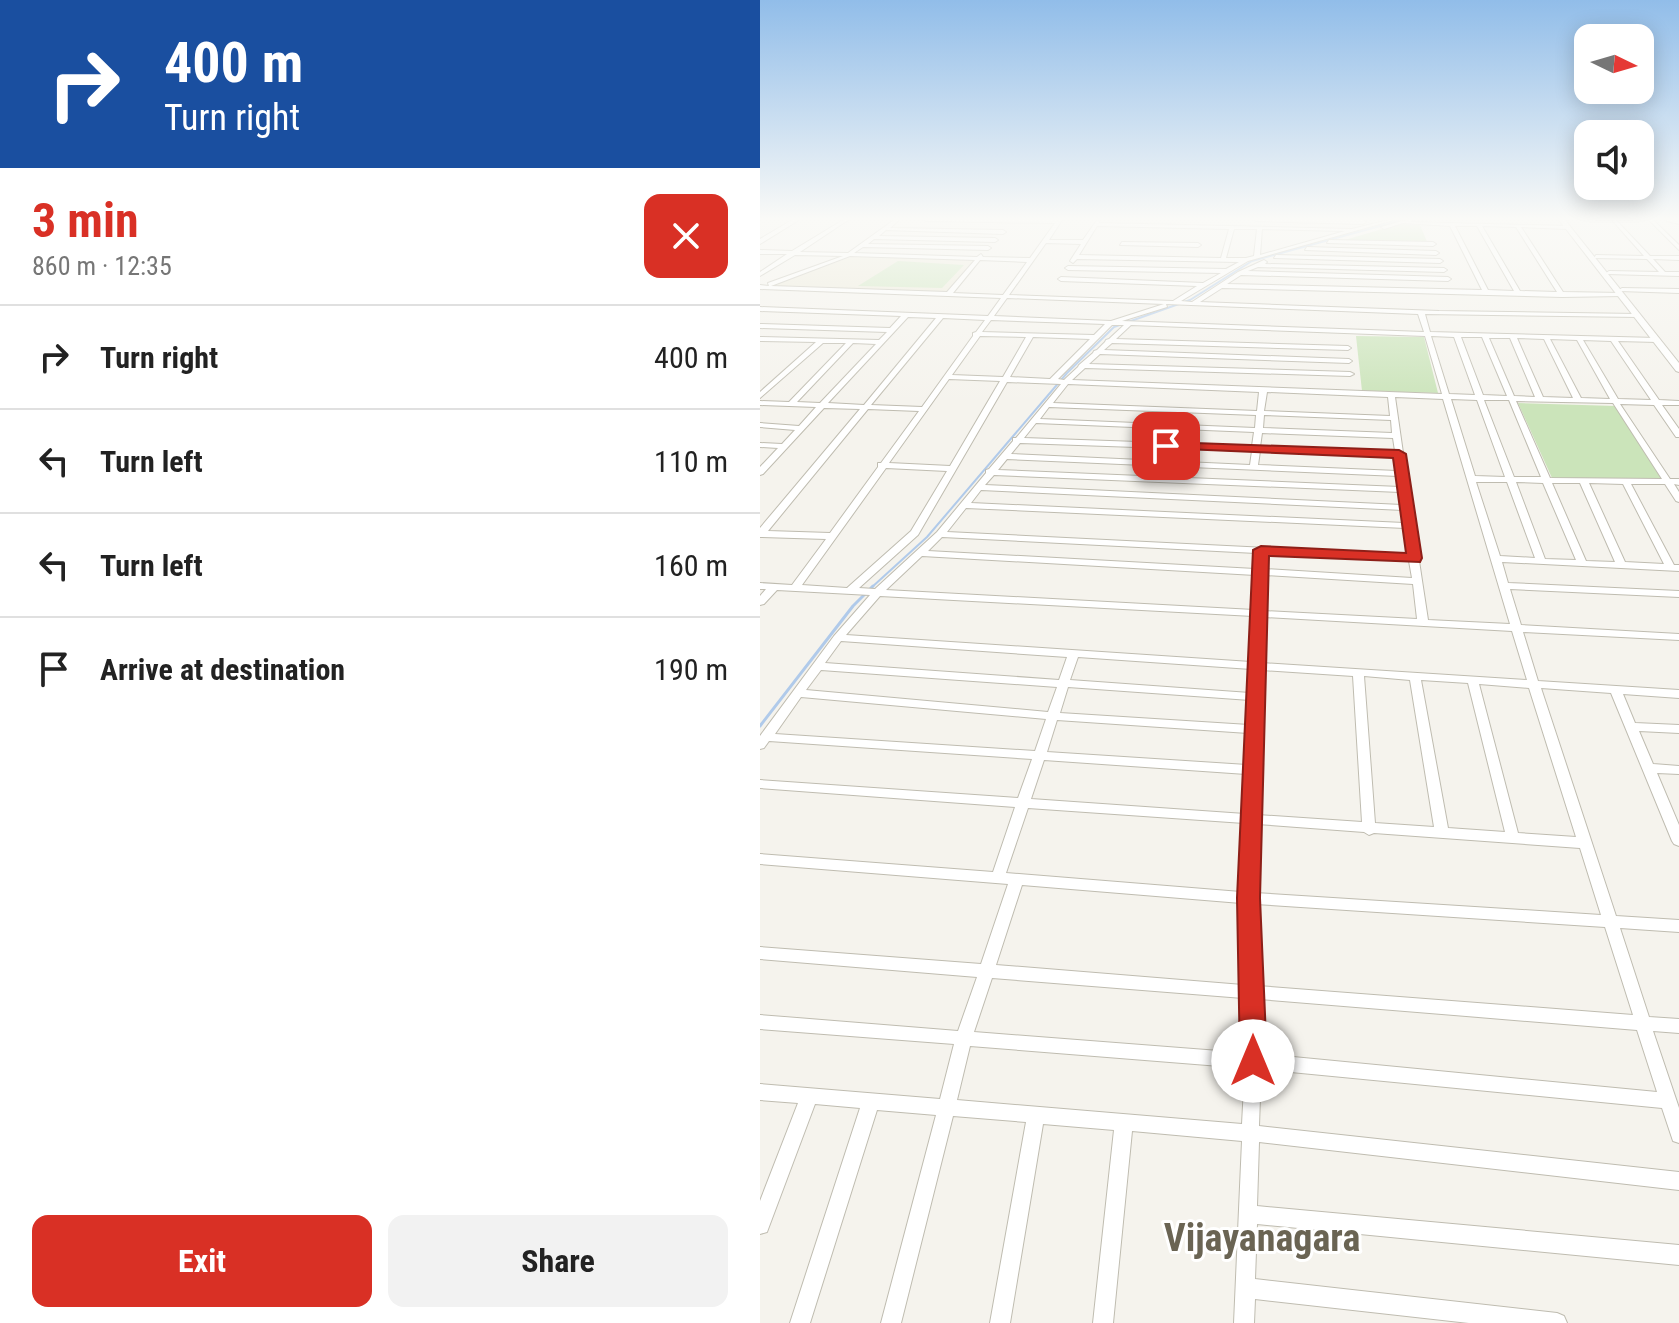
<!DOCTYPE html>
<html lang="en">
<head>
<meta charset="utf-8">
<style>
	body { margin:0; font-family:"Roboto Condensed",sans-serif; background:#f2f2f2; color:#222; height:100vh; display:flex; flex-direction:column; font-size:30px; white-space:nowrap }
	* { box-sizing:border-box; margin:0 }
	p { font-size:26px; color:#767676 }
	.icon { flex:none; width:44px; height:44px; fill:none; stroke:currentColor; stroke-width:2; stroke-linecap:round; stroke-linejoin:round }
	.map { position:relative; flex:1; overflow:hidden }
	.details { display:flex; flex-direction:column; background:#fff; width:760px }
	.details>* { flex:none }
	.top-card { background:#1a4fa0; color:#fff; overflow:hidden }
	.needle { width:52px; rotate:95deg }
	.fabs { position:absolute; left:814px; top:24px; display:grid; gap:16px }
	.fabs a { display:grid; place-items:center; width:80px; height:80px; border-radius:16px; background:#fff; box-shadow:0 4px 20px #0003; font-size:40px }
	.pin { position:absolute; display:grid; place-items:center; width:68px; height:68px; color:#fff; margin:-34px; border-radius:16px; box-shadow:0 4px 12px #0006 }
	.me { position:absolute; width:88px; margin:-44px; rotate:0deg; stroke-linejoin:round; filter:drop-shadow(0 0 6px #0008) }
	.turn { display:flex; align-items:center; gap:28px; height:168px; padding:0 32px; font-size:36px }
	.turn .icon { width:104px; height:104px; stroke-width:2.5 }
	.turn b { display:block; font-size:56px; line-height:68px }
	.round { display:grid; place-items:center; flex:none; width:84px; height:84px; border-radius:16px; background:#f2f2f2 }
	.overview { display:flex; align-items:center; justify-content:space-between; height:136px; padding:0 32px }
	h1 { font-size:48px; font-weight:700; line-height:60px; color:#d93025 }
	.primary-button { display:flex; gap:16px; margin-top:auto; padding:16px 32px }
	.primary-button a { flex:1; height:92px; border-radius:16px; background:#d93025; color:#fff; font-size:32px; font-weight:700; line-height:92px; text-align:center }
	.primary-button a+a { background:#f2f2f2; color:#222 }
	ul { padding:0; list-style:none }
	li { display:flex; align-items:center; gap:24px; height:104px; padding:0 32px; border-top:2px solid #e0e0e0 }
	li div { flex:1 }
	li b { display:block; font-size:30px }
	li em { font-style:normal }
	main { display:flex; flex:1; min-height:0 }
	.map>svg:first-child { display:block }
</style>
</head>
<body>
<main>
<section class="details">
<div class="top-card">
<div class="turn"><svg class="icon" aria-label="right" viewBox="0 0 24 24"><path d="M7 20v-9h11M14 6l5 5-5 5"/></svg><div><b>400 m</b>Turn right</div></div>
</div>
<div class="overview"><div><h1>3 min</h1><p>860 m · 12:35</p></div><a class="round" style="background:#d93025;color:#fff"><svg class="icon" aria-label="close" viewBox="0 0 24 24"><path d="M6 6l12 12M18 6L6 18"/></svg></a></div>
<ul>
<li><svg class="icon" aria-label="right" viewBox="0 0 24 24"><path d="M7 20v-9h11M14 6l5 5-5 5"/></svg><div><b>Turn right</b></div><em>400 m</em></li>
<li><svg class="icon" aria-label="left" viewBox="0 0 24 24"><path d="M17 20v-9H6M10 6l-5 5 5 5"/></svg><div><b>Turn left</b></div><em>110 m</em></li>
<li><svg class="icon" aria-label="left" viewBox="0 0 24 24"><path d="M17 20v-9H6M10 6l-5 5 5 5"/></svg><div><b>Turn left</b></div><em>160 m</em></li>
<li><svg class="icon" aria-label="arrive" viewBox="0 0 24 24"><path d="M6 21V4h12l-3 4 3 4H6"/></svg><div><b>Arrive at destination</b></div><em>190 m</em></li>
</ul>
<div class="primary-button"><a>Exit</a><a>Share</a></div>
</section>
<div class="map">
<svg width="919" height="1323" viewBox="0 0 919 1323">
	<rect width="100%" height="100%" fill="#f5f3ed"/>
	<path fill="#ece9d8" d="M94,256L215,260L186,292L7,286Z"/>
	<g fill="#cbe4ba">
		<path d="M639,224L660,225L668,244L578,242Z"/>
		<path d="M138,261L204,265L182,288L98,286Z"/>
		<path d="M596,336L664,337L678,393L602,391Z"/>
		<path d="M758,403L855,406L903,479L792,478Z"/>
	</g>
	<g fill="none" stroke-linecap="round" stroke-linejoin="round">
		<path stroke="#b0caea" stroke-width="2" d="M111,588L167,537L307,373L354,327L430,300L492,261L642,220"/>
		<path stroke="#b0caea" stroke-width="3" d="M0,726L93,606L113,586"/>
		<g stroke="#bfbcb0" stroke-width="2">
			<g id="minor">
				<path d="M83,220H88L40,252L88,253L134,220H139L130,228L243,230L246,232L243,234L126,230L119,236L235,238L238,240L235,242L114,239L108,244L228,246L231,248L228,250L103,247L94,253L217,257L221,254L223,257L270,258L295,223L166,221L164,220H302L289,240H323L337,220L339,221V223L592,229L628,220H634L488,261L421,301L432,302L478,272L504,260L507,262L505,264L684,268L687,270L684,272L498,267L488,271L688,277L691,279L688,281L481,275L467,284L722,290L690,226L643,223L624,229L621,227L646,220H652L650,222L810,226L808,229L761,227L803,292L861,293L863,294V296L802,297L462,288L440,302L679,311L877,314L879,315V317L665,314L670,332L897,338L900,340L897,342L858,341L899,400L919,401V405H902L919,429V437H916L894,405L860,404L910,479H919V485L914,484L919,492V502L916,501L905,484H871L914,565H919V571L742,562L748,583L919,591V597L750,589L761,625L919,634V640L763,632L778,681L919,690V698L863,694L875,723L919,725V733L879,731L893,764L919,766V774L897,773L919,825V846L914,844L912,841L851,693L781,688L856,916L919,920V932L860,928L889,1017L919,1019V1033L893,1031L919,1108V1143L913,1141L902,1108L501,1069L499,1126L919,1172V1190L499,1142L497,1206L919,1245V1265L497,1224L495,1279L797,1313L804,1316L807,1323H709L495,1299L494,1323H474L482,1141L372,1131L353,1323H333L354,1130L283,1124L250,1323H230L266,1122L193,1116L141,1323H121L176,1115L117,1110L50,1323H30L100,1108L55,1104L7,1232L0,1234V1201L38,1103L0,1100V1084L180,1099L194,1044L0,1029V1015L198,1031L217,977L0,959V947L221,964L248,884L0,864V854L233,872L255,807L0,788V780L258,798L272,759L9,741L4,748L0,749V736L74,636L110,595L17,590L4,604L0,605V596L6,589H0V583L32,585L66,539L0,537V528L100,409L64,408L3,474L0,475V467L18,448L0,447V443L22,444L35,430L0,427V423L39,426L56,407L0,405V401L29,402L86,343H63L0,398V392L56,342L0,341V337L119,340L127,332L0,328V324L130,328L141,316L0,311V307L228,316L241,298L0,289V285L9,286L8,283L83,256L35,255L0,276V272L27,254H0V250L32,251ZM337,226L469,229L461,258L319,255ZM695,226H717L754,291L728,290ZM722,226L756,227L797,292L760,291ZM474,229H497L494,256L486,258H466ZM502,229L585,231L500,255ZM286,243L321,244L310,261L313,263L317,259L479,262L466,269L308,266L305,268L308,270L461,273L443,283L301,277L298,279L301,281L437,286L413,301L249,295ZM90,256L215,260L187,292L11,286ZM220,260L267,262L243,295L193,293ZM247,298L404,304L351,321L234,316ZM406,304L658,314L664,332L362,321L407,307ZM148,317L176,318L104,405L68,403ZM183,318L225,320L216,332L213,333V336L162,407L111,405ZM231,320L345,324L334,335L222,332ZM352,325H364L349,339L346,340L345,342L337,350L334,351L333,353L319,365L318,367L304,380L298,379ZM371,325L665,336L682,394L312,380L325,368L590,376L594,374L590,372L329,364L340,354L589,363L592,361L589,359L344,350L352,343L588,350L591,348L588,346L356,339ZM220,336L266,337L243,377L192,375ZM671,336L694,337L715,395L689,394ZM273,337L330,339L290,379L250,377ZM701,337H722L747,396L723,395ZM729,338H750L775,397L754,396ZM757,338L784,339L813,398L783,397ZM790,339L817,340L850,399L821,398ZM823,340L851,341L891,400L858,399ZM93,343L116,344L60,403L37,402ZM189,379L240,381L190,466L129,463ZM247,382L301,384L256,438H253V441L229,469L226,470V473L177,532L115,589L99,588L158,535ZM308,384L499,392L497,411L293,403ZM507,392L628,397L630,416L504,411ZM635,397L683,399L750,624L668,620L654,528L656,526L654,524L649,492L650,490L648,488ZM691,399L717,400L745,477L715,476ZM724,400H749L781,477H754ZM756,401L853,403L902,479L790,478ZM289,407L496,415L495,428L280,419ZM108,409L159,411L121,463H118V467L70,533L8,531ZM504,415L631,420L632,433L503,428ZM276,423L494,432L492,446L264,438ZM502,433L633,438L635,451L500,447ZM260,443L492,451L490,465L251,454ZM500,451L636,456L637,471L498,465ZM247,459L638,476L640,487L238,470ZM126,468L187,471L151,531L87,588L42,585ZM234,475L640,492L642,505L225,485ZM716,482H747L775,558L740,556ZM756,482L783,483L816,560L785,559ZM792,483H820L855,562L826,561ZM829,483L863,484L904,564L865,562ZM221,490L643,510L644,523L211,503ZM206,508L645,528L649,555L187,532ZM182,537L496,553L495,569L168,551ZM506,553L649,561L652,578L505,569ZM162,556L495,575L494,610L126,590ZM505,575L653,584L657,619L504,611ZM120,596L493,616L491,662L86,635ZM504,617L752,631L767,680L502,663ZM81,641L307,657L299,680L65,663ZM318,657L491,669L490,693L310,680ZM61,670L297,687L288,712L46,690ZM502,670L593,676L602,822L498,815ZM604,676L650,680L674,827L615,823ZM661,680L708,683L745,832L688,828ZM719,684L769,688L816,837L758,833ZM308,687L490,700L489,725L300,713ZM41,697L286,719L275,751L15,734ZM297,720L488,733L487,765L287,752ZM284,760L486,774L485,814L271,799ZM268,808L484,823L481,892L246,873ZM497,824L604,832L609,835L614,833L820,848L841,915L495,893ZM262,885L481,903L483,985L236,965ZM495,904L845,927L873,1015L498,986ZM232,978L483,998L485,1053L214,1032ZM499,999L877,1030L897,1092L501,1054ZM210,1046L485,1068L482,1124L197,1100Z"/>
				<path d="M494,220H603L606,222L603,224L496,221Z"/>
				<path d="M852,220H856L890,256H919V260L893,259L905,272H919V276L847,274L846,273L849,271L899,272L887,259L834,258L836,255L884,256Z"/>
				<path d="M889,220H893L919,245V250Z"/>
				<path d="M907,220H919V224L907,221Z"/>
				<path d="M569,240L673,242L676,244L673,246L567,243Z"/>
				<path d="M362,242L438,243L441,245L438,247L360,245Z"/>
				<path d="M547,247L676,251L679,253L676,255L545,250Z"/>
				<path d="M516,255L680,259L683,261L680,263L514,258Z"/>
				<path d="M862,288L919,289V293L860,291L859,290Z"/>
			</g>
		</g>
		<g stroke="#bfbcb0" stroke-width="2">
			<g id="tertiary">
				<path d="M32,220H39L0,244V239Z"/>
				<path d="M799,220H805L919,363V372L916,371Z"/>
			</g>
		</g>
		<use href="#minor" fill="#fff" fill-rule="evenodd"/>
		<use href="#tertiary" fill="#fff" fill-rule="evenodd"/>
	</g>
	<linearGradient id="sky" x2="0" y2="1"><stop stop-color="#91bde9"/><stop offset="0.54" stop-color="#fafaf7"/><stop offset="1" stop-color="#fafaf7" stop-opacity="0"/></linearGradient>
	<rect width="919" height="405" fill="url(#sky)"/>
	<path fill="#d93025" stroke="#8d1f18" stroke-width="2" d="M406,442L639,450L646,454L662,558L660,562L509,556L500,898L507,1061L503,1069L493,1073L484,1069L480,1061L477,898L493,550L501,546L646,553L633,458L401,448L400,446Z"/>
	<g text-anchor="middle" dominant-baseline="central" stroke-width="6" stroke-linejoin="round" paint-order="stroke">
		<g font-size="38" font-weight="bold" fill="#6a6453" stroke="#fff">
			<text x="502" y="1238">Vijayanagara</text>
		</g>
	</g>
</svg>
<div class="fabs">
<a><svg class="needle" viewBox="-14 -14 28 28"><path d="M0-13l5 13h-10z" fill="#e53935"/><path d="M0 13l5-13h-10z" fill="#767676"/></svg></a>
<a><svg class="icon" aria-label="sound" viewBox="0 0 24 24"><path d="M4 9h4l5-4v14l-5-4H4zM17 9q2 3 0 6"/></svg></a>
</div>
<div class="pin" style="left:406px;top:446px;background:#d93025"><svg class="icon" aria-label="arrive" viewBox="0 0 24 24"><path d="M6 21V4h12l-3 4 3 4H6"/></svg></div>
<svg class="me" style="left:493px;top:1061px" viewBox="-20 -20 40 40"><circle r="19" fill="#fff"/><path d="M0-13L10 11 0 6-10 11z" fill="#d93025"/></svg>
</div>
</main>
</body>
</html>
